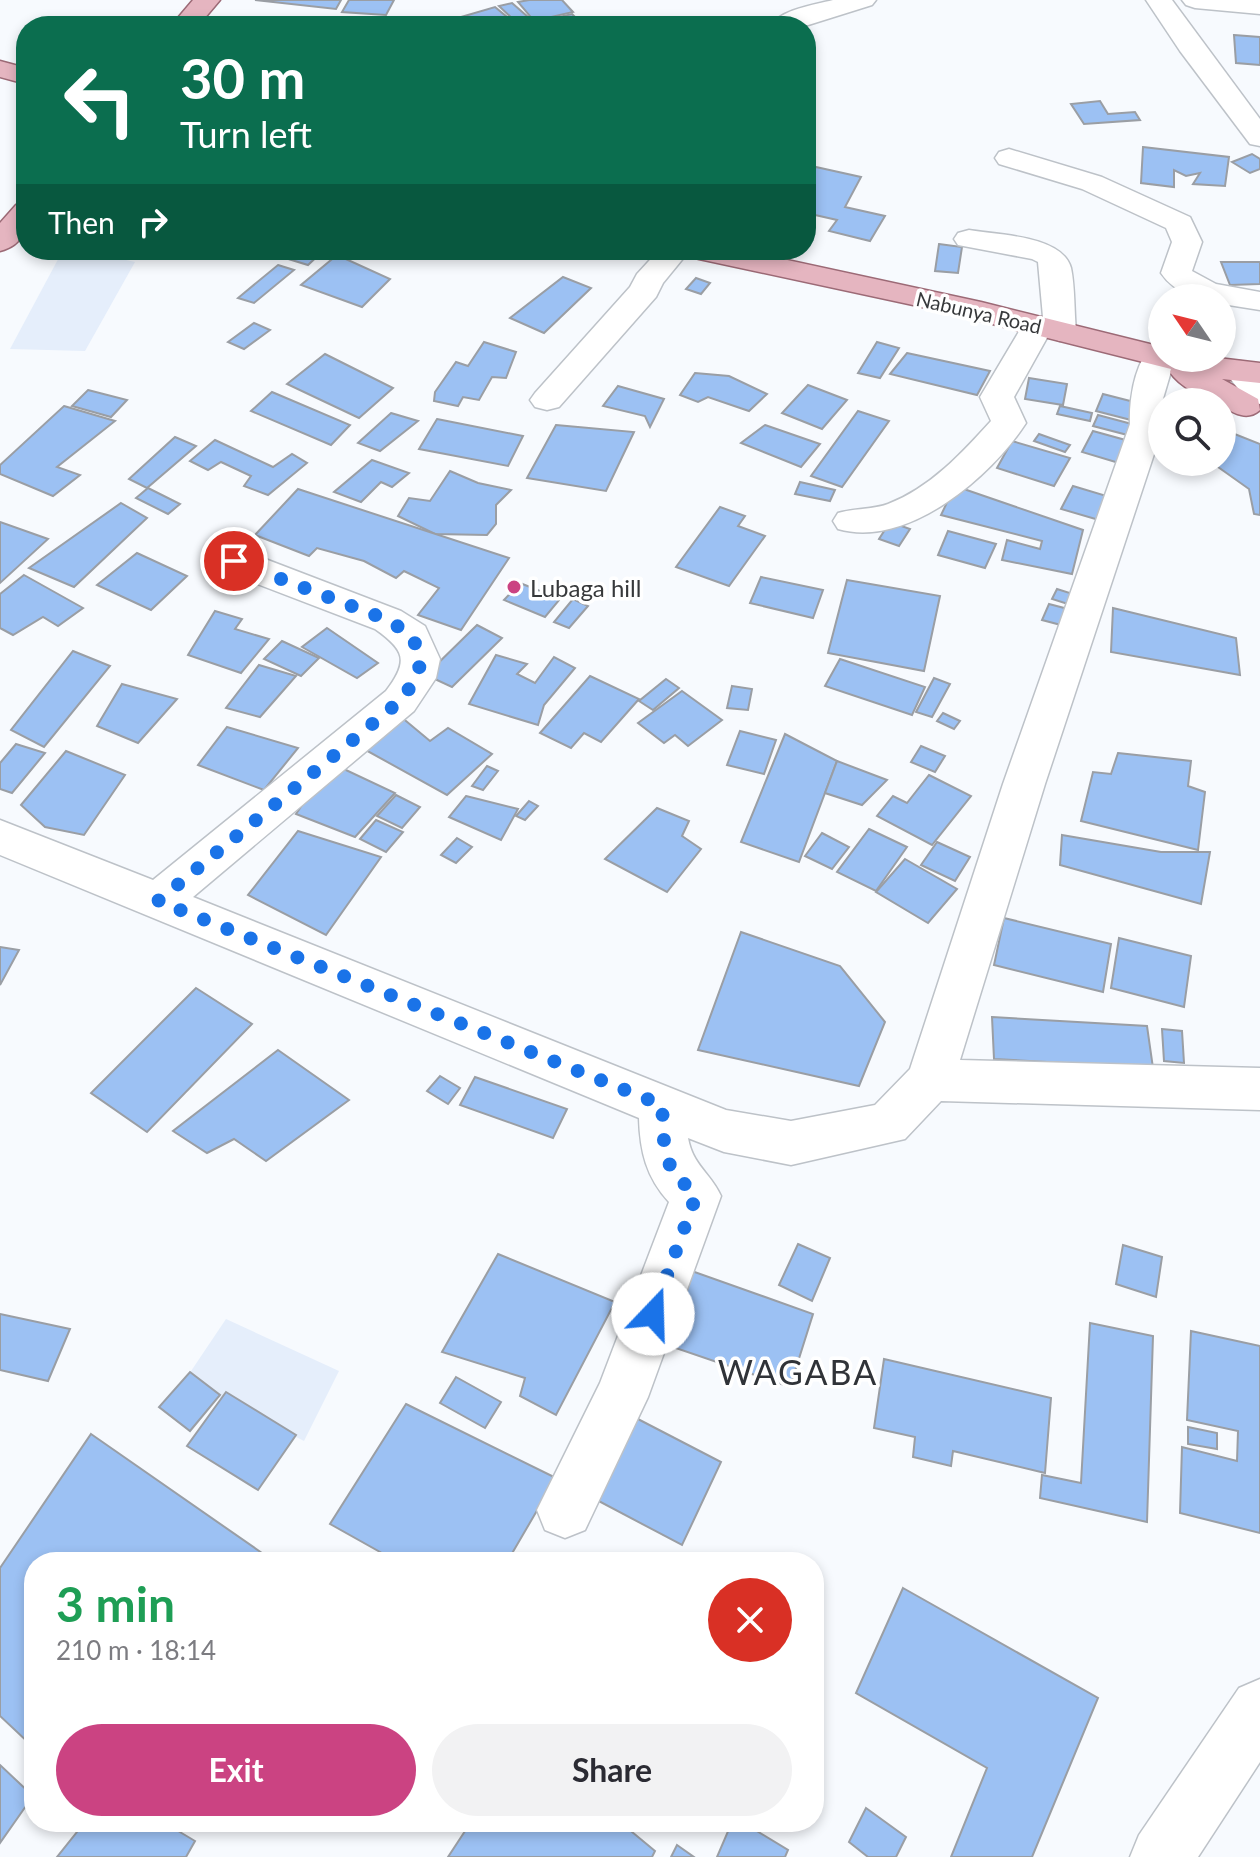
<!DOCTYPE html>
<html lang="en">
<head>
<meta charset="utf-8">
<style>
	body { margin:0; font-family:Lato,sans-serif; background:#f2f2f3; color:#2b2b33; height:100vh; display:flex; flex-direction:column; font-size:30px; white-space:nowrap }
	* { box-sizing:border-box; margin:0 }
	p { font-size:26px; color:#7c7c81 }
	.icon { flex:none; width:44px; height:44px; fill:none; stroke:currentColor; stroke-width:2; stroke-linecap:round; stroke-linejoin:round }
	.map { position:relative; flex:1; overflow:hidden }
	.panel { position:absolute; left:24px; top:1552px; width:800px; height:280px; display:flex; flex-direction:column; background:#fff; border-radius:32px; box-shadow:0 4px 12px #0003 }
	.panel>* { flex:none }
	.top-card { position:absolute; left:16px; top:16px; width:800px; height:244px; border-radius:32px; box-shadow:0 4px 12px #0003; background:#0b6e4f; color:#fff; overflow:hidden }
	.needle { width:52px; rotate:305deg }
	.controls { position:absolute; left:1148px; top:284px; display:grid; gap:16px }
	.controls a { display:grid; place-items:center; width:88px; height:88px; border-radius:50%; background:#fff; box-shadow:0 4px 12px #0003; font-size:40px }
	.pin { position:absolute; display:grid; place-items:center; width:68px; height:68px; color:#fff; margin:-34px; border:4px solid #fff; border-radius:50%; box-shadow:0 2px 8px #0007 }
	.me { position:absolute; width:88px; margin:-44px; rotate:21deg; stroke-linejoin:round; filter:drop-shadow(0 0 6px #0008) }
	.turn { display:flex; align-items:center; gap:28px; height:168px; padding:0 32px; font-size:36px }
	.turn .icon { width:104px; height:104px; stroke-width:2.5 }
	.turn b { display:block; font-size:56px; line-height:68px }
	.then { display:flex; align-items:center; height:76px; padding:0 32px; background:#0003; gap:16px; font-size:30px }
	.round { display:grid; place-items:center; flex:none; width:84px; height:84px; border-radius:42px; background:#f2f2f3 }
	.headline { display:flex; align-items:center; justify-content:space-between; height:136px; padding:0 32px }
	h1 { font-size:48px; font-weight:700; line-height:60px; color:#1e9e55 }
	.button { display:flex; gap:16px; margin-top:auto; padding:16px 32px }
	.button a { flex:1; height:92px; border-radius:48px; background:#cb4382; color:#fff; font-size:32px; font-weight:700; line-height:92px; text-align:center }
	.button a+a { background:#f2f2f3; color:#2b2b33 }
	.map>svg:first-child { display:block }
</style>
</head>
<body>
<div class="map">
<svg width="1260" height="1857" viewBox="0 0 1260 1857">
	<rect width="100%" height="100%" fill="#f7fafe"/>
	<g fill="#e5eefb">
		<path d="M63,250H81L135,262L85,351L10,349Z"/>
		<path d="M226,1319L339,1371L304,1441L185,1380Z"/>
	</g>
	<g fill="#9cc1f3" stroke="#9a9ea4" stroke-width="2">
		<path d="M255,0H341L336,9Z"/>
		<path d="M349,0H394L386,15L342,12Z"/>
		<path d="M529,0H562L573,12L534,21L518,2Z"/>
		<path d="M512,3L528,17L514,20L499,6Z"/>
		<path d="M495,7L512,21L494,26L437,24Z"/>
		<path d="M572,14L579,21L558,26H535L533,23Z"/>
		<path d="M1234,35L1260,37V65L1236,63Z"/>
		<path d="M1100,101L1108,114L1135,112L1140,120L1084,124L1071,104Z"/>
		<path d="M1143,147L1229,157L1225,186L1193,184L1200,173L1186,176L1174,170V187L1141,183Z"/>
		<path d="M1252,154L1260,159V169L1250,173L1232,162Z"/>
		<path d="M816,167L861,177L845,207L885,216L870,241L829,231L837,220L806,213V178Z"/>
		<path d="M939,244L962,247L958,273L935,271Z"/>
		<path d="M259,250H324L308,265Z"/>
		<path d="M337,255L390,279L362,307L301,285Z"/>
		<path d="M1221,262H1260V284L1230,285Z"/>
		<path d="M278,265L294,270L254,303L238,298Z"/>
		<path d="M563,277L591,288L544,333L510,318Z"/>
		<path d="M696,278L710,283L701,294L686,289Z"/>
		<path d="M254,323L270,330L244,349L228,342Z"/>
		<path d="M484,342L516,352L506,378L492,377L479,400L463,397L458,406L434,401L435,392L456,362L468,366Z"/>
		<path d="M877,342L899,348L880,378L858,373Z"/>
		<path d="M907,353L990,371L977,395L890,374Z"/>
		<path d="M325,354L393,388L359,418L287,384Z"/>
		<path d="M695,373L729,376L767,394L749,411L708,397L698,402L680,395Z"/>
		<path d="M1029,378L1067,384L1063,405L1025,399Z"/>
		<path d="M808,385L847,400L822,429L782,413Z"/>
		<path d="M618,386L664,399L650,427L645,416L603,406Z"/>
		<path d="M88,390L127,400L111,417L72,406Z"/>
		<path d="M272,392L350,425L331,445L251,411Z"/>
		<path d="M1103,394L1138,403L1131,420L1096,411Z"/>
		<path d="M64,406L115,421L57,467L80,475L53,496L0,474V465Z"/>
		<path d="M1060,406L1092,413L1090,421L1057,414Z"/>
		<path d="M858,411L889,421L842,487L811,476Z"/>
		<path d="M391,413L418,421L380,451L358,443Z"/>
		<path d="M1098,415L1143,427L1139,438L1093,426Z"/>
		<path d="M437,419L523,436L508,466L419,449Z"/>
		<path d="M556,425L634,432L606,491L527,478Z"/>
		<path d="M765,425L820,444L801,467L741,443Z"/>
		<path d="M1222,429L1260,444V515L1254,514L1249,489L1211,462H1222Z"/>
		<path d="M1093,431L1129,441L1119,463L1082,452Z"/>
		<path d="M1039,434L1070,445L1065,452L1034,441Z"/>
		<path d="M175,437L196,446L147,488L129,479Z"/>
		<path d="M215,440L273,467L292,454L307,463L268,495L244,486L251,476L221,462L208,470L190,461Z"/>
		<path d="M1012,441L1070,458L1054,486L997,468Z"/>
		<path d="M372,460L409,473L392,487L381,482L361,502L334,492Z"/>
		<path d="M450,471L478,483L511,490L496,505V524L487,535L435,534L398,516L409,498L430,501Z"/>
		<path d="M800,482L835,490L830,501L795,494Z"/>
		<path d="M955,486L1083,530L1072,574L1002,560L1007,540L1040,549L1042,541L941,515Z"/>
		<path d="M1073,486L1110,497L1099,520L1061,509Z"/>
		<path d="M148,488L180,504L168,514L136,498Z"/>
		<path d="M298,489L509,558L461,630L418,615L439,588L404,571L396,578L364,561L317,548L309,556L255,535Z"/>
		<path d="M121,503L147,518L74,587L29,568Z"/>
		<path d="M720,507L745,516L738,526L765,536L729,586L676,567Z"/>
		<path d="M0,522L48,539L0,583Z"/>
		<path d="M890,522L910,529L899,546L879,539Z"/>
		<path d="M948,531L996,544L985,568L938,555Z"/>
		<path d="M137,553L187,576L151,610L97,585Z"/>
		<path d="M24,575L83,608L58,626L43,617L13,635L0,628V594Z"/>
		<path d="M761,577L823,590L813,618L750,603Z"/>
		<path d="M847,580L940,596L924,671L828,653Z"/>
		<path d="M520,583L560,599L545,617L504,600Z"/>
		<path d="M1057,589L1073,594L1068,604L1052,599Z"/>
		<path d="M573,599L588,606L569,628L554,622Z"/>
		<path d="M1049,604L1068,609L1061,625L1042,620Z"/>
		<path d="M1113,608L1236,638L1240,675L1111,652Z"/>
		<path d="M215,611L242,619L235,629L269,639L241,673L188,655Z"/>
		<path d="M477,625L502,638L452,687L426,675Z"/>
		<path d="M327,628L378,663L357,678L302,647Z"/>
		<path d="M282,641L319,658L301,676L264,659Z"/>
		<path d="M73,651L110,666L44,747L11,730Z"/>
		<path d="M496,655L527,664L517,674L535,683L554,657L575,668L544,705L538,725L469,704Z"/>
		<path d="M840,659L925,687L912,715L825,686Z"/>
		<path d="M259,665L296,676L260,717L226,708Z"/>
		<path d="M590,676L639,699L601,742L584,733L571,748L540,733Z"/>
		<path d="M934,678L950,684L932,717L916,712Z"/>
		<path d="M666,679L679,688L653,710L639,701Z"/>
		<path d="M122,684L177,699L138,743L97,726Z"/>
		<path d="M732,686L752,689L748,710L727,708Z"/>
		<path d="M682,691L722,720L688,746L675,735L664,743L638,723Z"/>
		<path d="M394,711L430,741L448,728L492,754L447,795L353,743Z"/>
		<path d="M943,713L960,721L954,729L937,721Z"/>
		<path d="M227,727L298,748L264,790L198,765Z"/>
		<path d="M740,731L776,740L764,774L727,765Z"/>
		<path d="M785,734L837,761L799,862L741,842Z"/>
		<path d="M16,744L45,753L12,793L0,789V763Z"/>
		<path d="M921,746L945,756L935,772L911,762Z"/>
		<path d="M66,751L125,775L84,835L45,827L21,805Z"/>
		<path d="M1118,753L1191,761L1188,786L1205,792L1198,850L1081,821L1093,772L1111,774Z"/>
		<path d="M837,761L887,780L862,805L825,793Z"/>
		<path d="M331,763L395,793L355,837L296,814Z"/>
		<path d="M487,766L498,771L483,790L472,786Z"/>
		<path d="M929,775L971,796L932,845L877,816L893,796L907,803Z"/>
		<path d="M396,795L420,807L402,828L377,816Z"/>
		<path d="M466,796L518,809L501,840L449,817Z"/>
		<path d="M529,801L538,806L525,820L516,816Z"/>
		<path d="M657,808L689,821L682,836L701,849L667,892L605,859Z"/>
		<path d="M376,820L403,832L386,852L360,839Z"/>
		<path d="M869,829L907,847L876,891L837,872Z"/>
		<path d="M298,831L381,857L326,935L248,895Z"/>
		<path d="M822,833L849,847L832,869L805,856Z"/>
		<path d="M1062,835L1161,852H1210L1201,904L1060,865Z"/>
		<path d="M457,838L472,847L456,863L441,855Z"/>
		<path d="M937,842L970,857L955,881L921,865Z"/>
		<path d="M905,859L957,889L928,923L876,892Z"/>
		<path d="M1004,918L1111,944L1103,992L994,965Z"/>
		<path d="M741,932L840,966L885,1022L859,1086L698,1050Z"/>
		<path d="M1119,938L1191,956L1184,1007L1111,988Z"/>
		<path d="M0,947L19,950L0,985Z"/>
		<path d="M196,988L252,1024L147,1132L91,1093Z"/>
		<path d="M992,1017L1147,1026L1153,1068L994,1059Z"/>
		<path d="M1162,1029L1182,1031L1184,1063L1164,1061Z"/>
		<path d="M278,1050L349,1100L266,1161L234,1139L207,1153L173,1131Z"/>
		<path d="M440,1076L460,1088L448,1104L427,1091Z"/>
		<path d="M475,1077L567,1109L553,1138L460,1105Z"/>
		<path d="M798,1244L830,1258L812,1301L779,1285Z"/>
		<path d="M1123,1245L1162,1257L1156,1297L1116,1284Z"/>
		<path d="M498,1254L615,1302L556,1415L520,1396L525,1378L442,1352Z"/>
		<path d="M689,1270L813,1314L790,1387L658,1342Z"/>
		<path d="M0,1314L70,1329L48,1381L0,1370Z"/>
		<path d="M1090,1323L1153,1336L1147,1522L1040,1498L1042,1475L1081,1483Z"/>
		<path d="M1191,1331L1260,1346V1533L1180,1513L1182,1447L1237,1461L1238,1431L1187,1420Z"/>
		<path d="M884,1359L1051,1398L1045,1473L953,1451L951,1466L913,1457L915,1437L874,1428Z"/>
		<path d="M190,1372L220,1395L190,1431L159,1407Z"/>
		<path d="M456,1377L501,1402L485,1428L440,1403Z"/>
		<path d="M226,1392L296,1435L258,1490L187,1446Z"/>
		<path d="M406,1404L556,1478L507,1562H398L330,1524Z"/>
		<path d="M634,1417L721,1462L682,1545L593,1498Z"/>
		<path d="M1188,1427L1217,1433V1449L1188,1444Z"/>
		<path d="M91,1434L262,1553L252,1562H34V1738L31,1745L0,1716V1568Z"/>
		<path d="M903,1588L1098,1698L1032,1857H951L987,1768L856,1693Z"/>
		<path d="M0,1765L33,1796L0,1843Z"/>
		<path d="M866,1808L906,1837L896,1857H868L849,1842Z"/>
		<path d="M85,1822H163L195,1841L186,1857H57Z"/>
		<path d="M471,1822H620L655,1851L652,1857H448Z"/>
		<path d="M732,1822H742L788,1850L785,1857H717Z"/>
		<path d="M677,1845L694,1857H671Z"/>
	</g>
	<g fill="none" stroke-linecap="round" stroke-linejoin="round">
		<g stroke="#bdc2c8" stroke-width="3">
			<g id="minor">
				<path d="M833,0H876L872,5L805,26H770C782,9 814,5 833,0Z"/>
				<path d="M1146,0H1172L1260,119V146L1250,144L1180,51Z"/>
				<path d="M1182,0H1260V14L1195,8L1186,5Z"/>
				<path d="M1009,149L1102,177L1190,217L1202,242L1192,271L1216,284L1260,292V310L1222,304V298C1198,298 1176,295 1161,273L1172,242L1166,228L1082,189L999,164L995,158L999,152Z"/>
				<path d="M969,230C997,235 1062,235 1071,268C1075,287 1074,311 1076,331L1071,338L1060,341L1048,336L1014,397L1026,423C991,477 907,549 838,529L833,521L838,513C855,508 872,510 888,504C930,488 962,453 991,421L980,397L1027,318L1043,317L1038,262L1032,259L958,245L954,239L958,233Z"/>
				<path d="M659,250H690L663,283L656,297L559,407L547,410L535,407L530,400L535,393L630,287L637,274Z"/>
				<path d="M1162,349V358H1175L1162,402V430L1045,784L960,1060L1260,1068V1110L941,1101L905,1139L791,1165L724,1152L688,1138C693,1166 710,1172 721,1196L648,1397L585,1530L565,1538L545,1530L537,1510L600,1383L669,1202C646,1177 640,1151 639,1118L0,855V820L153,880L386,691C409,661 405,650 375,629L221,570L216,561L221,552L234,548L247,552L401,611L425,626L440,659L436,678L414,711L193,897L726,1110L791,1121L875,1105L910,1069L1003,784L1130,424C1129,400 1134,371 1147,351Z"/>
				<path d="M1240,361L1252,364L1260,373V404L1248,401L1224,371L1228,364Z"/>
				<path d="M1260,1679V1762L1198,1857H1130L1139,1835L1239,1688Z"/>
			</g>
		</g>
		<g stroke="#9c6a76" stroke-width="3">
			<g id="major">
				<path d="M193,0H220L198,26H171Z"/>
				<path d="M0,61L26,68V84L0,77Z"/>
				<path d="M26,202C26,225 27,244 0,251V223L16,205Z"/>
				<path d="M684,250H741L981,302L1162,347V358H1218L1260,363V383L1222,379L1258,399L1260,410C1248,421 1235,414 1222,406V402C1206,402 1178,385 1170,372L1171,369L941,311L699,259L688,256Z"/>
			</g>
		</g>
		<use href="#minor" fill="#fff" fill-rule="evenodd"/>
		<use href="#major" fill="#e5b5c0" fill-rule="evenodd"/>
	</g>
	<g fill="none" stroke-linecap="round" stroke-linejoin="round">
		<path stroke="#1a73e8" stroke-width="14" stroke-dasharray="0 25.2" d="M234,561L388,620L412,636L421,659L417,678L400,701L158,901L662,1105L664,1141L671,1170L696,1196L653,1314"/>
	</g>
	<circle fill="#cb4382" stroke="#fff" stroke-width="3" cx="514" cy="587" r="8"/>
	<g text-anchor="middle" dominant-baseline="central" stroke-width="7" stroke-linejoin="round" paint-order="stroke">
		<g font-size="20" fill="#37393b" stroke="#fff">
			<text transform="translate(979 312) rotate(13)">Nabunya Road</text>
		</g>
		<g font-size="24" fill="#37393b" stroke="#fff" text-anchor="start">
			<text x="530" y="587">Lubaga hill</text>
		</g>
		<g font-size="34" letter-spacing="2" fill="#303338" stroke="#fff">
			<text x="798" y="1371">WAGABA</text>
		</g>
	</g>
</svg>
<div class="controls">
<a><svg class="needle" viewBox="-14 -14 28 28"><path d="M0-13l5 13h-10z" fill="#e53935"/><path d="M0 13l5-13h-10z" fill="#7c7c81"/></svg></a>
<a><svg class="icon" aria-label="search" viewBox="0 0 24 24"><circle cx="10" cy="10" r="6"/><path d="M15 15l6 6"/></svg></a>
</div>
<div class="pin" style="left:234px;top:561px;background:#d93025"><svg class="icon" aria-label="arrive" viewBox="0 0 24 24"><path d="M6 21V4h12l-3 4 3 4H6"/></svg></div>
<svg class="me" style="left:653px;top:1314px" viewBox="-20 -20 40 40"><circle r="19" fill="#fff"/><path d="M0-13L10 11 0 6-10 11z" fill="#1a73e8"/></svg>
<div class="top-card">
<div class="turn"><svg class="icon" aria-label="left" viewBox="0 0 24 24"><path d="M17 20v-9H6M10 6l-5 5 5 5"/></svg><div><b>30 m</b>Turn left</div></div>
<div class="then">Then<svg class="icon" aria-label="right" viewBox="0 0 24 24"><path d="M7 20v-9h11M14 6l5 5-5 5"/></svg></div>
</div>
<section class="panel">
<div class="headline"><div><h1>3 min</h1><p>210 m · 18:14</p></div><a class="round" style="background:#d93025;color:#fff"><svg class="icon" aria-label="close" viewBox="0 0 24 24"><path d="M6 6l12 12M18 6L6 18"/></svg></a></div>
<div class="button"><a>Exit</a><a>Share</a></div>
</section>
</div>
</body>
</html>
